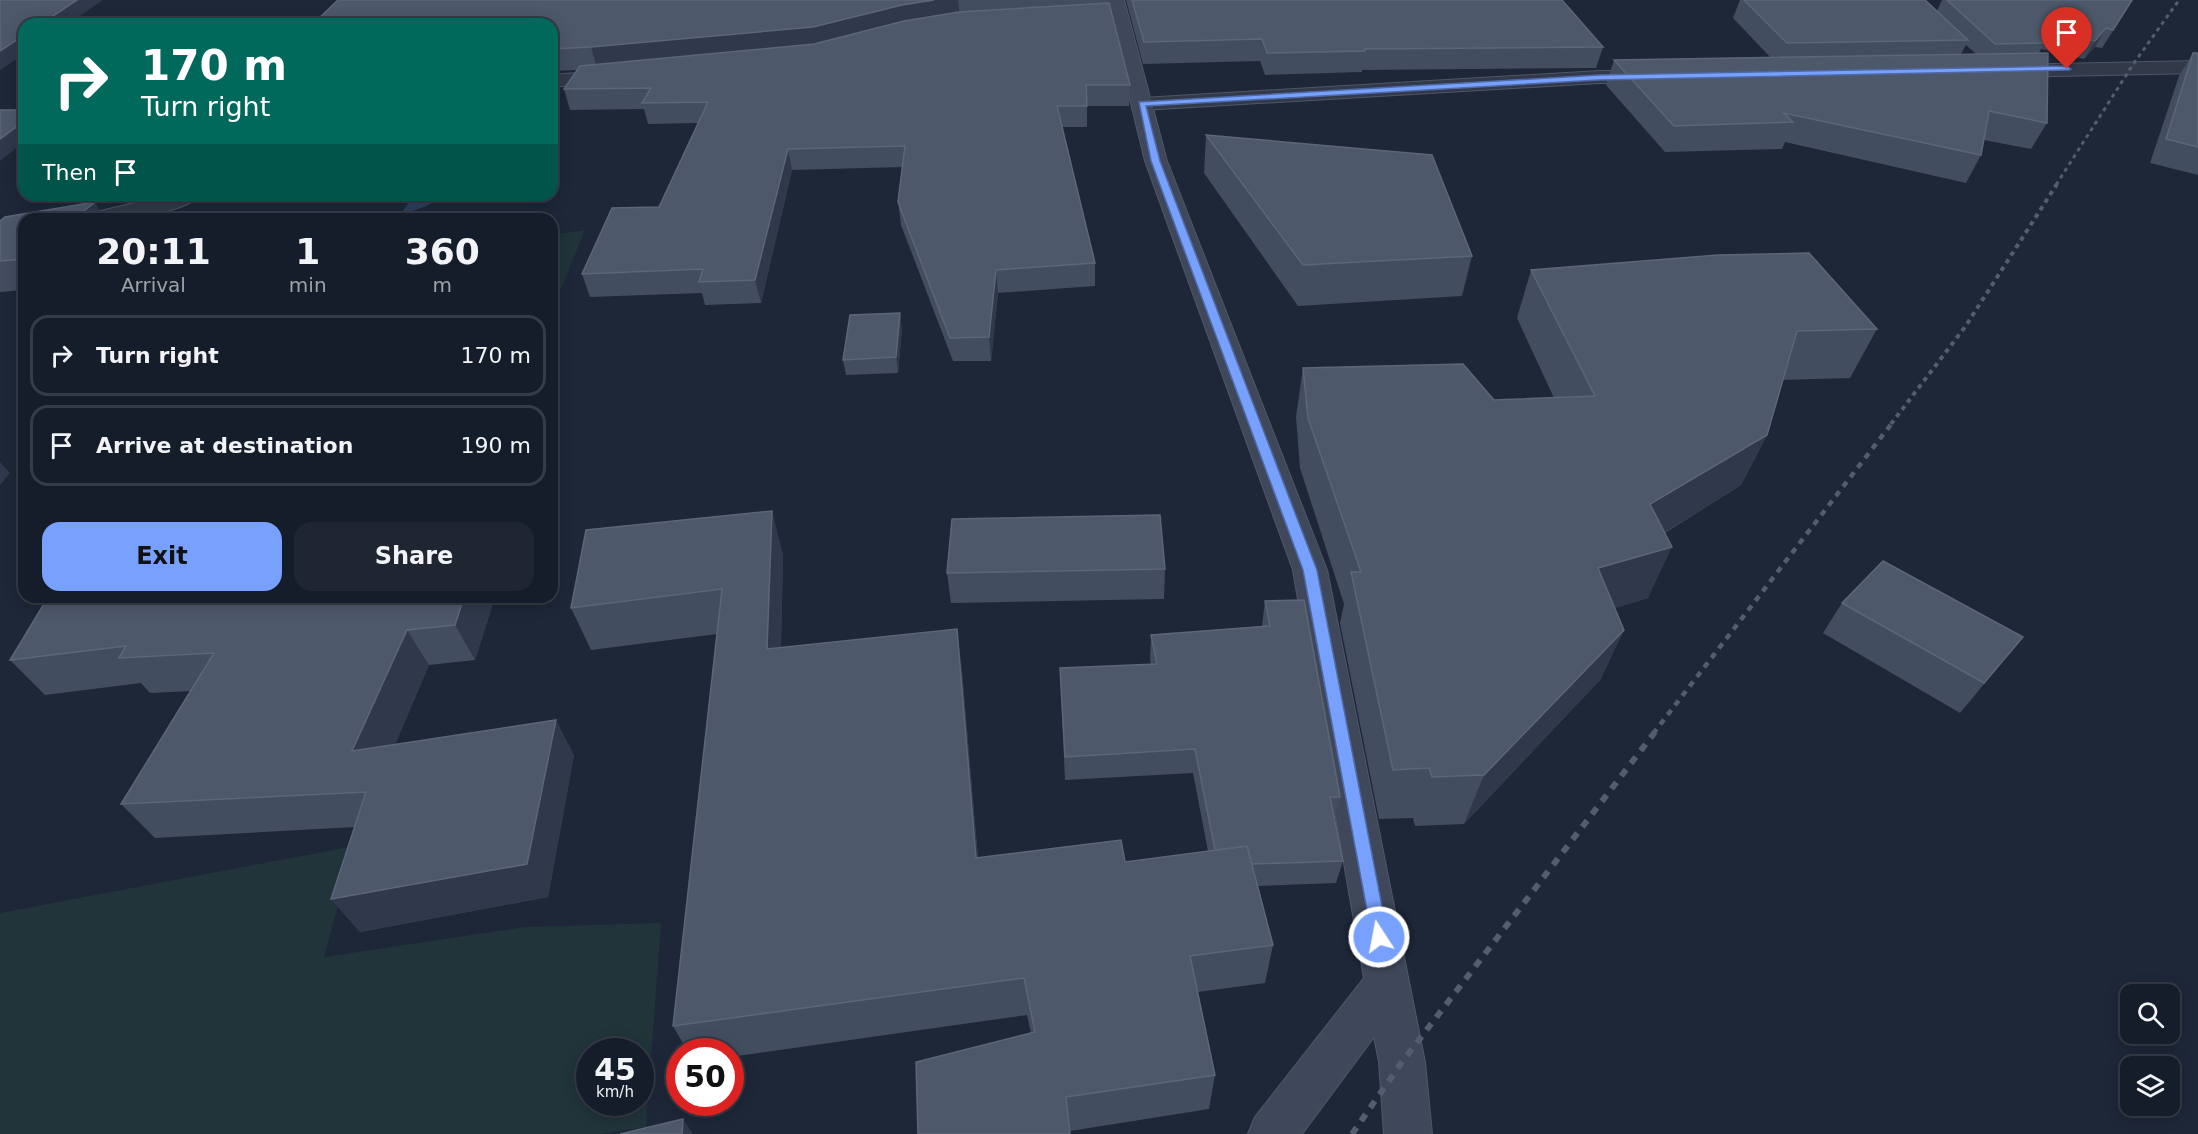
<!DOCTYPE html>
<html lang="en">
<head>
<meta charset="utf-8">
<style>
	body { margin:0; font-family:"DejaVu Sans",sans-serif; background:#1f2632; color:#f1f3f6; height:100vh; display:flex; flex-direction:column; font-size:22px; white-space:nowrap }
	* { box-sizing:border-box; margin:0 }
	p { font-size:20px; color:#9ea2a8 }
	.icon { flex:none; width:33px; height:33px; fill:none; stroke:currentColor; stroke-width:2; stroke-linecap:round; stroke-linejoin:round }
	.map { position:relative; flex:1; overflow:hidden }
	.details { position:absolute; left:18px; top:213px; width:540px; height:390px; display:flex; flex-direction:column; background:#161d2a; border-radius:18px; box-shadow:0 3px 15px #0003,0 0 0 2px #353b47 }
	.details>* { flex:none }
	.banner { position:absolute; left:18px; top:18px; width:540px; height:183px; border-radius:18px; box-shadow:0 3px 15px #0003,0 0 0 2px #353b47; background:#00695c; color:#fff; overflow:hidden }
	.fabs { position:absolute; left:2120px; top:984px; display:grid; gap:12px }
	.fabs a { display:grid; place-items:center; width:60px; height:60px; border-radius:12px; background:#161d2a; box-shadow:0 3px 15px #0003,0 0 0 2px #353b47; font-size:30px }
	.speed { position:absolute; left:576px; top:1038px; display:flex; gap:12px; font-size:30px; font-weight:700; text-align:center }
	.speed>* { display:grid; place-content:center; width:78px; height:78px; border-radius:50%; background:#161d2a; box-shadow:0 3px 15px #0003,0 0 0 2px #353b47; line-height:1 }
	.speed small { font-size:15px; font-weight:400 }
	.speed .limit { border:9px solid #d22; background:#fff; color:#111 }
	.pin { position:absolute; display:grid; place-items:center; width:51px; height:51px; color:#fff; margin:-62px -26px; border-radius:50% 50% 50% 0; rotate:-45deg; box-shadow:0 0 6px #0007 }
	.pin .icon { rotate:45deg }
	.me { position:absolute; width:66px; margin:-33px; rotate:349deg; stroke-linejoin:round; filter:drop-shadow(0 0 4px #0008) }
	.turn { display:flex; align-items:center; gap:21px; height:126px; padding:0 24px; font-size:27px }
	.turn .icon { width:78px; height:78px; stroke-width:2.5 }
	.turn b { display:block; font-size:42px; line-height:51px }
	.then { display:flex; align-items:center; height:57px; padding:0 24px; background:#0003; gap:12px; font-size:22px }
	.eta { display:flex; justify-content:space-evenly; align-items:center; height:102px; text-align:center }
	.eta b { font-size:36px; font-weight:700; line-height:42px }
	.action { display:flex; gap:12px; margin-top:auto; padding:12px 24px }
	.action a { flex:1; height:69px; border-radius:18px; background:#78a1fe; color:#111; font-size:24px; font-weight:700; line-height:69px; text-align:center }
	.action a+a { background:#1f2632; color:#f1f3f6 }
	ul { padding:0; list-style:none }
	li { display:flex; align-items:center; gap:18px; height:81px; margin:0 12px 9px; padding:0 12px; border:3px solid #353b47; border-radius:18px }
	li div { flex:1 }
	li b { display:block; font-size:22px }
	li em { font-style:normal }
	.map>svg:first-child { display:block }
</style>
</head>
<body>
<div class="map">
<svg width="2198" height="1134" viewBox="0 0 2198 1134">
	<rect width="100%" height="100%" fill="#1e2738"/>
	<g fill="#203439" fill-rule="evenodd">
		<path d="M585,230L552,311V235Z"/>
		<path d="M354,846L324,957L525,927L661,923L646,1127L601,1134H0V913ZM590,1052H640V1102H590Z"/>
	</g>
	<path fill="#2f3e5e" d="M414,195H448L424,207L400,215Z"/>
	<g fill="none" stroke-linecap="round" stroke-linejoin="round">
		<g stroke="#4f5666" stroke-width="2">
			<g id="minor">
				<path d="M2198,61V73L2004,77L1997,75L1994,71L1997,67L2004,65Z"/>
				<path d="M615,70L622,72L625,76L622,80L552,87V75Z"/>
				<path d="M1599,71H1652L1659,73L1662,77L1659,81L1652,83H1599L1142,110L1135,108L1132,104L1135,100L1142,98Z"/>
				<path d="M168,195H199C185,216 109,219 84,219L88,214Z"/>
			</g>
		</g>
		<g stroke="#4f5666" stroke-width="2">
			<path id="secondary" d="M1106,0H1124L1167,161L1327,570L1425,1062L1432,1134H1384L1379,1062L1374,1037L1302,1134H1248L1255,1117L1364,978L1293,570L1145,161Z"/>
		</g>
		<use href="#minor" fill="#323948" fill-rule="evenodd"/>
		<use href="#secondary" fill="#3f485b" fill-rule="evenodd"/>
		<path stroke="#535d70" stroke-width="3" stroke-dasharray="4 4" stroke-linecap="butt" d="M2056,185L2132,66L2179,0"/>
		<path stroke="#535d70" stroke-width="4" stroke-dasharray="4.5 4.5" stroke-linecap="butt" d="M1891,424L1965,327L2057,184"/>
		<path stroke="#535d70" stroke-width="4.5" stroke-dasharray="6 6" stroke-linecap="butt" d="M1653,734L1892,423"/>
		<path stroke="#535d70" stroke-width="6" stroke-dasharray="8 8" stroke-linecap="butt" d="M1352,1134L1402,1062L1655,732"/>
	</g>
	<g fill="#424d60" fill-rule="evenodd">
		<path d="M338,0H1106V3L1130,85L1129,106H1087V127H1062L1095,263V286L998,293L991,361H953L901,225L898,202L903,167L792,170L761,303L705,305L702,293L590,297L582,274L659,207L698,123L648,124L644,109L570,110L564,89L577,70L552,71V24Z"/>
		<path d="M1126,0H1562L1603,47L1596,68L1362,70V72L1265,75L1260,61L1143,64Z"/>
		<path d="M1740,0H1925L1937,11L1942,0H2133L2102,48L2095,47L2084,59L2041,49L2039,53L2047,123L2031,149L1984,140L1981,155L1966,183L1785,142L1782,149L1665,152L1606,85L1614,60L1770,57L1733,18ZM1966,45L1976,54H1961Z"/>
		<path d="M2193,53H2198V175L2150,163L2179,76Z"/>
		<path d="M1206,135L1472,256L1462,296L1298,306L1204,173Z"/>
		<path d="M24,219V290L0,292V221Z"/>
		<path d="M1531,270L1877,329L1850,378L1782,380L1767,435L1741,485L1665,533L1648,598L1615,608L1624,630L1600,680L1464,824L1415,826L1413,818L1379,819L1340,623L1344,604L1300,468L1296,417L1303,368L1494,400L1554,398L1517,318Z"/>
		<path d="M902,328L898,373L846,375L843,360Z"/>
		<path d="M783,554L781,647L962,671L978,858L1125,862L1208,851L1193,773L1065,780L1061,692L1151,664L1150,659L1151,635L1262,626L1265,601L1340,797L1334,820L1343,861L1336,883L1258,886L1273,945L1265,983L1198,992L1215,1075L1209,1109L1070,1131L1031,1033L1027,1015L730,1057V1052H688L673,1026L717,634L591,650L571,608Z"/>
		<path d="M1165,569L1164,599L951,603L947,573Z"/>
		<path d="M495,597L475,660L429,665L395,744L574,755L548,897L360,932L331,899L355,827L155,838L121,804L191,691L150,693L141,683L45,695L10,660Z"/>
		<path d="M1842,603L2023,637L1960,713L1823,633Z"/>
	</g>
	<g fill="#2f394b">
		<path d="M77,0H103L68,24H41Z"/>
		<path d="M934,0H958L960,17L817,48L597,68L591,47Z"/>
		<path d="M2132,0H2133L2102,48L2113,30Z"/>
		<path d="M2106,28L2095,47L2084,59L2095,41Z"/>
		<path d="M24,35V54L0,70V51Z"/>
		<path d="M24,121V142L0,161V139Z"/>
		<path d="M788,149L792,170L761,303L755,280Z"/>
		<path d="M95,202L105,219H74Z"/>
		<path d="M996,270L998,293L991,361L989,337Z"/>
		<path d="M900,313L902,328L898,373L896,357Z"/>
		<path d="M1767,435L1741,485L1628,555L1650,504Z"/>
		<path d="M0,462L10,473L0,485Z"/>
		<path d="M772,511L783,554L780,691L767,649Z"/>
		<path d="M1672,547L1648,598L1577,619L1598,568Z"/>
		<path d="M464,597H495L475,660L455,625Z"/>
		<path d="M957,629L962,671L981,898L976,858Z"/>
		<path d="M407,630L429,665L378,785L352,751Z"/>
		<path d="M1624,630L1600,680L1464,824L1484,775Z"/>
		<path d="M556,720L574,755L548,897L360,932L331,899Z"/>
		<path d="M683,1119L693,1134H682Z"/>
	</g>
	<g fill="#4d586b" stroke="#5c6679" stroke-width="1.5">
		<path d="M0,0H77L41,24H24V35L0,51Z"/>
		<path d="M338,0H934L902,5L813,27L591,47L552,49V24H313Z"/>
		<path d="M1132,0H1562L1603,47L1364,49L1365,51L1267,53L1262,39L1144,42Z"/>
		<path d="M1744,0H1925L1968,40L1787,43Z"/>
		<path d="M1947,0H2132L2113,30L2106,28L2095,41L2045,29L2044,43L1995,44Z"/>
		<path d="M1109,3L1130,85H1086L1087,106H1057L1095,263L996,270L989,337L950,338L898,202L905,146L788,149L755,280L699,282L703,269L582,274L612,208L659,207L708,102L642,103L651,88L564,89L580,66L814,44L904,21L959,12Z"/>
		<path d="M2048,53L2047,123L1989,111L1981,155L1784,113L1793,122L1674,126L1614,60Z"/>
		<path d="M2193,53H2198V147L2166,139Z"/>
		<path d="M0,110H24V121L0,139Z"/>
		<path d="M1206,135L1432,155L1472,256L1303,265Z"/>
		<path d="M95,202L74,219H24V259L0,261V221L5,217Z"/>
		<path d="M1809,253L1877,329L1797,331L1767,435L1650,504L1672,547L1598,568L1624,630L1484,775L1432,777L1429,768L1393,770L1351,572H1361L1308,418L1303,368L1463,364L1494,400L1595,396L1531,270L1718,255Z"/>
		<path d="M900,313L896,357L843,360L850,315Z"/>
		<path d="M772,511L767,649L957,629L976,858L1121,840L1125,862L1247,846L1273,945L1190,956L1215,1075L1066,1097L1070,1134H918L916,1062L1035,1032L1024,978L673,1026L722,589L571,608L586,530Z"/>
		<path d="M1160,515L1165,569L947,573L952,519Z"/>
		<path d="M1883,561L2023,637L1984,683L1842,603Z"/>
		<path d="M48,597H464L455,625L407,630L352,751L556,720L527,864L331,899L366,792L121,804L214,653L119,658L126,646L10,660Z"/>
		<path d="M1304,600L1340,797H1330L1343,861L1252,864L1247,846L1215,850L1195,749L1065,757L1060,668L1157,664L1151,635L1270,626L1265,601Z"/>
		<path d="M683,1119L682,1134H620Z"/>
	</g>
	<path fill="#78a1fe" stroke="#4e69a5" stroke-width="1.5" d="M2067,66L2071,69L2069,70L1599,80L1146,106L1160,161L1317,570L1388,937L1386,942L1379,945L1373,942L1303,570L1151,161L1139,102L1599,75Z"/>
</svg>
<div class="fabs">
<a><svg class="icon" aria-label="search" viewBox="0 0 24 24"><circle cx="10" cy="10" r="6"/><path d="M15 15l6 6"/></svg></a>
<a><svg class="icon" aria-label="layers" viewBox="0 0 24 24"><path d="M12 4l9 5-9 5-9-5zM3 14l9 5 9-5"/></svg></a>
</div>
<div class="speed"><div>45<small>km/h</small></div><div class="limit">50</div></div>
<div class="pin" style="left:2067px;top:69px;background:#d93025"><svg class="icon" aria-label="arrive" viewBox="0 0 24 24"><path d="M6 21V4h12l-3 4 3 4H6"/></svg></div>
<svg class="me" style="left:1379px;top:937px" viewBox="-20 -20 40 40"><circle r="17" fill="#78a1fe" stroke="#fff" stroke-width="3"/><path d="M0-11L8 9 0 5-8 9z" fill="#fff"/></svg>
<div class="banner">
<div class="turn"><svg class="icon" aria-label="right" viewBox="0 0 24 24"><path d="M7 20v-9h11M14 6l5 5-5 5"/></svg><div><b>170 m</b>Turn right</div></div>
<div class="then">Then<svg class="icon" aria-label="arrive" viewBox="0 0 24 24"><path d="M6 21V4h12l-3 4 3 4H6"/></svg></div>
</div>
<section class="details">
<div class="eta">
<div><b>20:11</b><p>Arrival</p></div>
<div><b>1</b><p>min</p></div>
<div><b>360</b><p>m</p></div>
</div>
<ul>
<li><svg class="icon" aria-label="right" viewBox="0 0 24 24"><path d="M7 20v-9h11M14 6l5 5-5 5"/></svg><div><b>Turn right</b></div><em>170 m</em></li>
<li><svg class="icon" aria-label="arrive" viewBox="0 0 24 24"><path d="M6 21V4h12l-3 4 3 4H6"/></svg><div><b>Arrive at destination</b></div><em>190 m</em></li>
</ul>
<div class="action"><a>Exit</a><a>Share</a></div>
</section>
</div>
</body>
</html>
